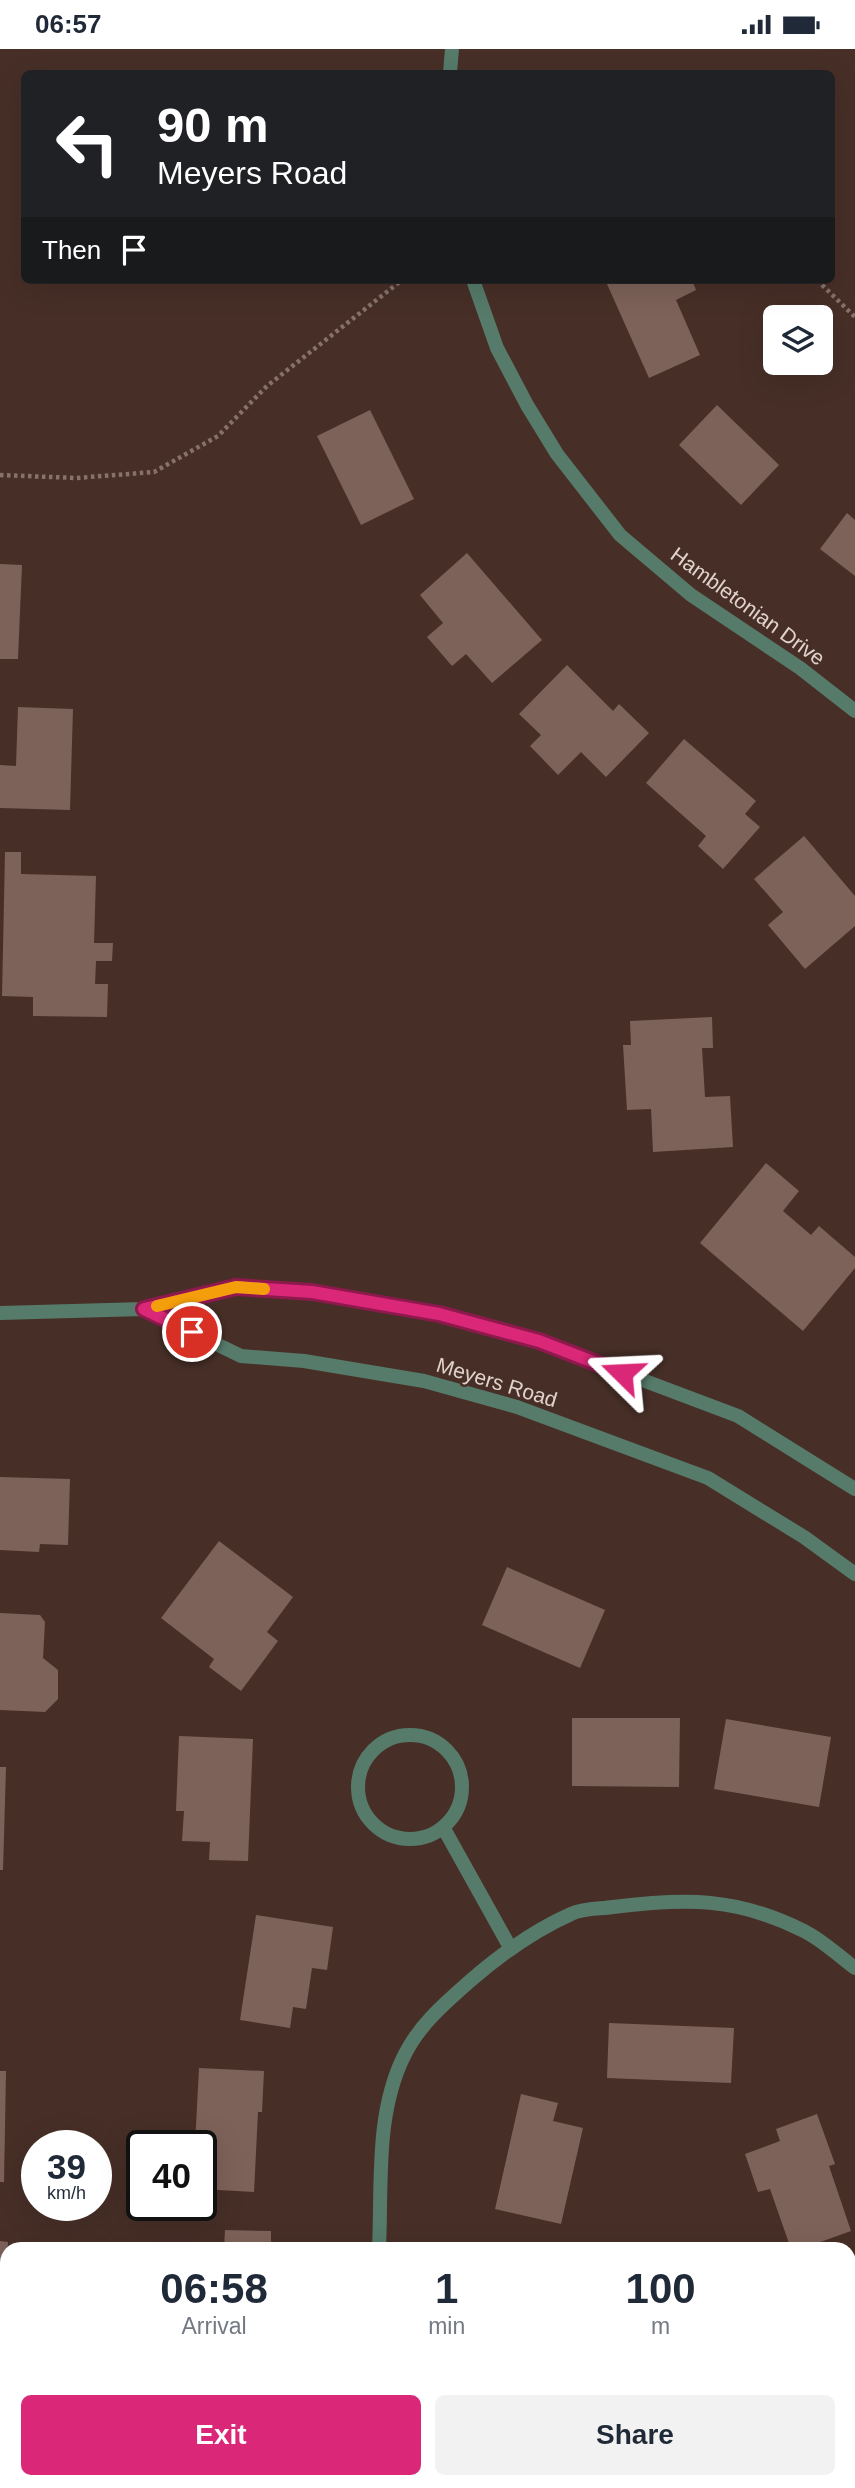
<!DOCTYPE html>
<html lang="en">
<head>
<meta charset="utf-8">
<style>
	body { margin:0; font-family:Arial,sans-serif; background:#f2f2f3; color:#1f2937; height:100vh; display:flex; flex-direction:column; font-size:26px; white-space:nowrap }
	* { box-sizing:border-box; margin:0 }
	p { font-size:23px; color:#747a83 }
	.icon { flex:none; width:38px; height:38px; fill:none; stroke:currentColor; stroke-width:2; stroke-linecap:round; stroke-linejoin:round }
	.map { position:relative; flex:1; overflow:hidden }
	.sheet { position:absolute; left:0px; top:2193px; width:856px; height:247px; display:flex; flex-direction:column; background:#fff; border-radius:21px 21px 0 0; box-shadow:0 7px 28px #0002 }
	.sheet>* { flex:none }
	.hud { position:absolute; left:21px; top:21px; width:814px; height:214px; border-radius:10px; box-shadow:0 7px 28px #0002; background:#202124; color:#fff; overflow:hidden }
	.buttons { position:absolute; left:763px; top:256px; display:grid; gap:14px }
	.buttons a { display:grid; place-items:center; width:70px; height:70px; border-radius:10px; background:#fff; box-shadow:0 7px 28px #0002; font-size:35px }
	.speed { position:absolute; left:21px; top:2081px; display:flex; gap:14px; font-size:35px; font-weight:700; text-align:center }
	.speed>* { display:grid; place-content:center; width:91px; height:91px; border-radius:50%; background:#fff; box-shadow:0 7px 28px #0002; line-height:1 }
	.speed small { font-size:18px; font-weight:400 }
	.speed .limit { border:4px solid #111; border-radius:10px; background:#fff; color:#111 }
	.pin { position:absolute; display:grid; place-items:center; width:60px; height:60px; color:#fff; margin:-30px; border:4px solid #fff; border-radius:50%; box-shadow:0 2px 7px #0007 }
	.me { position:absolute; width:77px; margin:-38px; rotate:291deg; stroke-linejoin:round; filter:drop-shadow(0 0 5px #0008) }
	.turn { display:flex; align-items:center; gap:24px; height:147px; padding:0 21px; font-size:32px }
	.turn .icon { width:91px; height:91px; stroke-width:2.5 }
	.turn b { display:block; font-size:49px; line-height:60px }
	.then { display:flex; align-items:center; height:66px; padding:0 21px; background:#0003; gap:14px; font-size:26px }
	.eta { display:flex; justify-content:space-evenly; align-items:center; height:119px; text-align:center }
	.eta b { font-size:42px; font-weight:700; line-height:49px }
	.action { display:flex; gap:14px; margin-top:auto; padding:14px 21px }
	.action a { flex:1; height:80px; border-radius:10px; background:#db2777; color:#fff; font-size:28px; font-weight:700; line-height:80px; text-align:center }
	.action a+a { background:#f2f2f3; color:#1f2937 }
	.status { display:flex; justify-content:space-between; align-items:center; height:49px; padding:0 35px; background:#fff; direction:ltr }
	.status svg { height:19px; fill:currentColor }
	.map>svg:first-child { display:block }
</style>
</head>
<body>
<div class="status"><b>06:57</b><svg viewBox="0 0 49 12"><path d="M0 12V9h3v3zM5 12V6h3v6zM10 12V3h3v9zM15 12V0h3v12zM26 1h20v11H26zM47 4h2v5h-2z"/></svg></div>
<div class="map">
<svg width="855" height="2439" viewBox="0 0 855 2439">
	<rect width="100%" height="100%" fill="#472f27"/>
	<g fill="#7d6259">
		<path d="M615,231H692L696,241L676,251L700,306L649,329L607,235Z"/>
		<path d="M717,356L779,416L741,456L679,396Z"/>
		<path d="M370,361L414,450L361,476L317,387Z"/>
		<path d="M847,464L855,471V527L820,500Z"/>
		<path d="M467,504L542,591L492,634L466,605L452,617L427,588L443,574L420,546Z"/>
		<path d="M0,515L22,516L18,610H0Z"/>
		<path d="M567,616L613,662L619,655L649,684L606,728L581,703L558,726L530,697L541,686L519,665Z"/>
		<path d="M18,658L73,660L70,761L0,759V716L16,717Z"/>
		<path d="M684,690L756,752L745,765L760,778L723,820L698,797L706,787L646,734Z"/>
		<path d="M804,787L855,847V877L805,920L768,876L783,863L754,830Z"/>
		<path d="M5,803H21V825L96,827L94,894H113L112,912H96L95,935H108L107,968L33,967V948L2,947Z"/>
		<path d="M712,968L713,999H702L705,1048L730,1047L733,1098L653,1103L651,1060L627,1061L623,996H631L630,972Z"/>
		<path d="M766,1114L799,1142L783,1162L811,1186L819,1177L855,1208V1219L803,1282L700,1194Z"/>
		<path d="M0,1428L70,1430L68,1496L40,1495L39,1503L0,1501Z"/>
		<path d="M219,1492L293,1548L267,1583L278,1592L241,1642L209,1618L214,1610L161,1569Z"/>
		<path d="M507,1518L605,1561L580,1619L482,1576Z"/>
		<path d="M0,1564L40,1566L45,1573L43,1609L58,1621V1650L45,1663L0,1661Z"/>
		<path d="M572,1669H680L679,1738L572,1737Z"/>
		<path d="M726,1670L831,1688L819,1758L714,1740Z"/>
		<path d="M179,1687L253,1690L248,1812L209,1811L210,1793L182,1792L184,1762H176Z"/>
		<path d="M0,1718H6L3,1821H0Z"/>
		<path d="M256,1866L333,1878L327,1921L312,1919L306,1960L293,1958L290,1979L240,1971Z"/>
		<path d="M609,1974L734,1979L731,2034L607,2029Z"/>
		<path d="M199,2019L264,2022L262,2063H258L254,2143L201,2140V2096H195Z"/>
		<path d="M0,2022H6L4,2133H0Z"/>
		<path d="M521,2045L558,2054L553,2072L583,2079L561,2175L495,2160Z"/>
		<path d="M817,2065L835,2115L829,2117L851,2182L801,2200H791L770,2140L758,2143L745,2105L780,2092L776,2080Z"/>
		<path d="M225,2181L271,2182V2200H224Z"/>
		<path d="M0,2192L8,2193L7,2216H0Z"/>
		<path d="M855,2225V2344L849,2345V2227Z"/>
		<rect x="0" y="2364" width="7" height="60"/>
		<path d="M149,2432H261V2436L149,2435Z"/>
		<rect x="502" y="2432" width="57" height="7"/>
	</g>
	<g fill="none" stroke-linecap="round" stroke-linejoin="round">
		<g stroke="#87726b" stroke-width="4.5" stroke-dasharray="3.5 3.5" stroke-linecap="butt">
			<path d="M817,231L855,268"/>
			<path d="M0,426L76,429L154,423L218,387L267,337L402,231"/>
		</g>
		<g stroke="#567b6a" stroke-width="14">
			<path d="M450,24L452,0"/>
			<path d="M473,231L497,299L527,356L557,405L620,486L691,546L800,619L855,662"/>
			<circle cx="410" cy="1738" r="52"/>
			<path d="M443,1778L511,1900"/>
			<path d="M379,2200C382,2137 375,2065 404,2007C419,1976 445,1954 470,1932C500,1906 535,1881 571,1865C583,1859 600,1860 613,1858C685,1849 737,1848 804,1882C822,1891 839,1907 855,1919"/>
			<path d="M370,2439V2432"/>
		</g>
		<g stroke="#567b6a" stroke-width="14">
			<path d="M144,1260L241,1307L304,1312L424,1332L517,1358L708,1429L804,1488L855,1525"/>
			<path d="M0,1264L144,1260L235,1238L312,1243L439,1264L539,1292L738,1367L855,1440"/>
		</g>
	</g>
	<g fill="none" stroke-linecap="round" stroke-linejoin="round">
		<g stroke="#8e194d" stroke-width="18">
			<path id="route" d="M192,1283L144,1260L236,1238L312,1243L439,1265L539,1292L622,1324"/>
		</g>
		<use href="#route" stroke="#db2777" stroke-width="12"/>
		<path stroke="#f59e0b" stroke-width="12" d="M157,1257L236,1238L264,1240"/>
	</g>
	<g text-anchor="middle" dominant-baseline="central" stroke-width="5" stroke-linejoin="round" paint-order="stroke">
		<g font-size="21" fill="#e1d2cc" stroke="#472f27">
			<text transform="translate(748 557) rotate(36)">Hambletonian Drive</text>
			<text transform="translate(497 1333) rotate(17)">Meyers Road</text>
		</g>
	</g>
</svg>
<div class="buttons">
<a><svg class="icon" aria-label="layers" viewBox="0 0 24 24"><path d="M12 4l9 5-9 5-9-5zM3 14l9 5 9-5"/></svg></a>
</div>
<div class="speed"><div>39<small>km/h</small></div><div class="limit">40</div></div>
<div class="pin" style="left:192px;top:1283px;background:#d93025"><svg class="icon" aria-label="arrive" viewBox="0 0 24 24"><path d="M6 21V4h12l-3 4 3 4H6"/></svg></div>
<svg class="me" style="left:622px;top:1324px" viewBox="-20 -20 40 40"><path d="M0-17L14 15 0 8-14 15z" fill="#db2777" stroke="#fff" stroke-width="4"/></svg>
<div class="hud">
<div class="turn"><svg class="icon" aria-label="left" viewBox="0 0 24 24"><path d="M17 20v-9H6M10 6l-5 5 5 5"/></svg><div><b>90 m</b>Meyers Road</div></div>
<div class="then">Then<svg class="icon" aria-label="arrive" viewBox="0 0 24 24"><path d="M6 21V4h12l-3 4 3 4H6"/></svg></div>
</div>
<section class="sheet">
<div class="eta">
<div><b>06:58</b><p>Arrival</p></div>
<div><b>1</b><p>min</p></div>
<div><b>100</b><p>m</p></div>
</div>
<div class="action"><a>Exit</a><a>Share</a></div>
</section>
</div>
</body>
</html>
